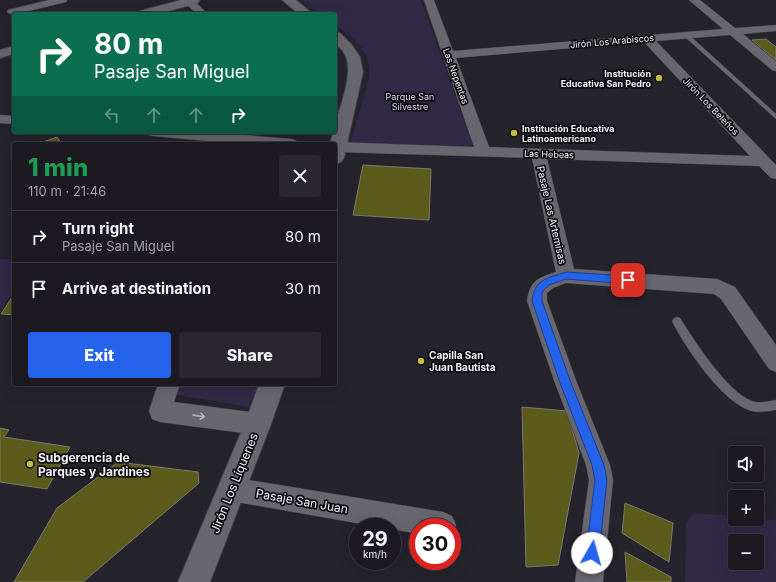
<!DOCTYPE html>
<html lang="en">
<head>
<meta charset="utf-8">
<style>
	body { margin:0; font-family:Inter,sans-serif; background:#29272d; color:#f1f3f6; height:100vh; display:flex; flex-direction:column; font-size:15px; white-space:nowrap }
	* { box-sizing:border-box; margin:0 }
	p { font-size:13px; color:#a0a1a5 }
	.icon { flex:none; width:22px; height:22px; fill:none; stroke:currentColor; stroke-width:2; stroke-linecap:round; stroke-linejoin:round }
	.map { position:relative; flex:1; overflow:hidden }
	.side { position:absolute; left:12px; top:142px; width:325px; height:244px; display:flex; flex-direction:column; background:#1c1a20; border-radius:4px; box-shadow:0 4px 16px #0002,0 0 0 1px #3a383e }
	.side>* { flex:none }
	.banner { position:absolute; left:12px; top:12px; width:325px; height:122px; border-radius:4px; box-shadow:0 4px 16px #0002,0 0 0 1px #3a383e; background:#0b6e4f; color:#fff; overflow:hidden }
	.buttons { position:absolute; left:728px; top:446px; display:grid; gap:8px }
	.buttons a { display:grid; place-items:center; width:36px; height:36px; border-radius:4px; background:#1c1a20; box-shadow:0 4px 16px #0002,0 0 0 1px #3a383e; font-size:20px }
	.speed { position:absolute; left:349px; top:518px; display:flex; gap:8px; font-size:20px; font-weight:700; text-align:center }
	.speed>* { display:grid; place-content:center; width:52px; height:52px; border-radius:50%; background:#1c1a20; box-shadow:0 4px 16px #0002,0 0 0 1px #3a383e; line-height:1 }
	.speed small { font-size:10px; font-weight:400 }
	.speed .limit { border:6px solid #d22; background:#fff; color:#111 }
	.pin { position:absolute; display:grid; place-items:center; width:34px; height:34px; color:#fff; margin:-17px; border-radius:8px; box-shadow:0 2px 6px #0006 }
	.me { position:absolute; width:44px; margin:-22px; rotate:7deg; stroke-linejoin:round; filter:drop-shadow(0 0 3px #0008) }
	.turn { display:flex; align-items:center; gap:14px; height:84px; padding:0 16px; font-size:18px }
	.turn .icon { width:52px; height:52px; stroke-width:2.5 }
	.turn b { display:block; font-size:28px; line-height:34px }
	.lanes { display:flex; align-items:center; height:38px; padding:0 16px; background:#0003; justify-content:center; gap:20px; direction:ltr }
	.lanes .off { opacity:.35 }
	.round { display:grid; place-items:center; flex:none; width:42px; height:42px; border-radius:4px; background:#29272d }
	.headline { display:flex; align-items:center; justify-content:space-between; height:68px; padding:0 16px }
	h1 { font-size:24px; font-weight:800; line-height:30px; color:#1e9e55 }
	.cta { display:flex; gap:8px; margin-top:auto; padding:8px 16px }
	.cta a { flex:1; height:46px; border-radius:4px; background:#2563eb; color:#fff; font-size:16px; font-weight:800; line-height:46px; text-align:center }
	.cta a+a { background:#29272d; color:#f1f3f6 }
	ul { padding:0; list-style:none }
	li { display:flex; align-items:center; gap:12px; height:52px; padding:0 16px; border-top:1px solid #3a383e }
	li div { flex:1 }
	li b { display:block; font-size:15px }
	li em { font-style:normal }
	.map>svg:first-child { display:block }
</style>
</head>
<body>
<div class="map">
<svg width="776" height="582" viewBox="0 0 776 582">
	<rect width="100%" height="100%" fill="#25232b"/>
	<g fill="#322947" fill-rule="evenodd">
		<path d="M300,0H421L473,144L471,147L353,144L351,140L369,79C372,51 356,40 335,25V14H320Z"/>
		<path d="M0,259L14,260V290L0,312Z"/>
		<path d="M179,384H260L253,404L248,407L177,395Z"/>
		<path d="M693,513L735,516V519L776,520V582H685L686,523ZM735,541H757V563H735Z"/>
	</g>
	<g fill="#5c5b1b" stroke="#797a70">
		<path d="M766,39L776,47V60L752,40Z"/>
		<path d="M57,137L62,144L40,143Z"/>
		<path d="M363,165L431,169L429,220L353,215Z"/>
		<path d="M14,294V315L1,314Z"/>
		<path d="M522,407L567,411L579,453L558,565L526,567Z"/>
		<path d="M0,428L9,430L4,437L70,447L47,489L0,482Z"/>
		<path d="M118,462L198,472L199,483L83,582H14L57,508Z"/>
		<path d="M625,503L673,523L669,562L622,533Z"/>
		<path d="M625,552L671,577V582H627Z"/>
	</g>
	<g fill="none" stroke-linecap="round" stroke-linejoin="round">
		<g stroke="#403e45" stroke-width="1">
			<g id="service">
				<path d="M684,34H688L776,114V119L684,36Z"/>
				<path d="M677,317L680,318C694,340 727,392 752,401C759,404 769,401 776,400V410C768,411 760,413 752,411C723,404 685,347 672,321L674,318Z"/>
			</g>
		</g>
		<g stroke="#403e45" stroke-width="1">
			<g id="minor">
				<path d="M49,0H67L66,2L12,15L7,12L8,10Z"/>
				<path d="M182,0H193L208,14H197Z"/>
				<path d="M424,0H434L453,51L723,29L689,0H700L735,28L776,25V31L743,34L776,61V71L772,70L730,35L656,41L776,165V179L771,178L759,166L547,159L574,269L717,279L735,287L776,345V372L769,369L721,299L714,294L566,283L553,288L547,293V301L577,383L610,465L613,480L603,582H575L589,480L586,465L555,383L527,301C530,280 538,278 556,272L532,158L335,152V144H330L335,142L474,147ZM644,42L750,156L489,147L456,58Z"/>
				<path d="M0,115L14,116V124L0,123Z"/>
				<path d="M146,132H205L292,139L297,141L299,144H240L153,136L148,135Z"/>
				<path d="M158,384H180L174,402L258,413L266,416L269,424L266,432L258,435L160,422L152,419L149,411Z"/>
				<path d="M231,477L443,512L452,516L456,525L452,534V527H418V534L392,529V527H379L231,501L222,498L219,489L222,480Z"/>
			</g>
		</g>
		<g stroke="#403e45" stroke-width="2">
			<g id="tertiary">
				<path d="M181,0H200L198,3L158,14H138L140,11Z"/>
				<path d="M282,0H296L313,14H299Z"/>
				<path d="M335,32L340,33L352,45L360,57L363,72L344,158L341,162L335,164V144H330L333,132H335V125C340,107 353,74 346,57C340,43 335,51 335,32Z"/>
				<path d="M14,46V54L0,58V50Z"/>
				<path d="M259,384H285L271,424L210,582H178L245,423Z"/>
			</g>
		</g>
		<use href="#service" fill="#68666f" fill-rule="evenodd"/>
		<use href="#minor" fill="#68666f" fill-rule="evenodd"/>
		<use href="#tertiary" fill="#68666f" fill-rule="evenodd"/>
	</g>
	<defs><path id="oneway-shaft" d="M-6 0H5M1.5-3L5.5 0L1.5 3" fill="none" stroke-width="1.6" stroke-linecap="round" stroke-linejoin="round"/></defs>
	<use stroke="#b4b2b9" href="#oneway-shaft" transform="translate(199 416) rotate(8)"/>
	<path fill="#2563eb" stroke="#184099" d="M566,272L628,276L633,280L628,284L566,279L549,285L542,292V301L571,383L604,465L607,480L599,553L597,557L592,559L588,557L586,553L595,480L592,465L560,383L532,301C534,279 548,278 566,272Z"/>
	<g fill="#c0be41" stroke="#0e0d10" stroke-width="1.5">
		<circle cx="659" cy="78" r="4"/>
		<circle cx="514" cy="133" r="4"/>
		<circle cx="421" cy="361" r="4"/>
		<circle cx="30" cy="464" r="4"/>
	</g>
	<g text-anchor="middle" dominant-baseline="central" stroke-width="3.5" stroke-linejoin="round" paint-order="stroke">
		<g font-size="9" fill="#f2f0f6" stroke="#0e0d10">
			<text transform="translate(612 41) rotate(-5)">Jirón Los Arabiscos</text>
			<text transform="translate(456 76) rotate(70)">Las Nepentas</text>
			<text transform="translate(711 106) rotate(46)">Jirón Los Beleños</text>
			<text transform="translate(549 154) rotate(2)">Las Hebeas</text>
		</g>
		<g font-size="9" font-weight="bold" fill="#f2f0f6" stroke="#0e0d10" text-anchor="end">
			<text x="651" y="73">Institución<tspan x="651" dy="10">Educativa San Pedro</tspan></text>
			<text x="522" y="128" text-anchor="start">Institución Educativa<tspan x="522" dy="10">Latinoamericano</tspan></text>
		</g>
		<g font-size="9" fill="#d9d2f3" stroke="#0e0d10">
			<text x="410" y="96">Parque San<tspan x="410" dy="10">Silvestre</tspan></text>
		</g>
		<g font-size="10" fill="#f2f0f6" stroke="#0e0d10">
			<text transform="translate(552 215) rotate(77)">Pasaje Las Artemisas</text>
		</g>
		<g font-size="10" font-weight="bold" fill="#f2f0f6" stroke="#0e0d10" text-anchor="start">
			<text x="429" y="355">Capilla San<tspan x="429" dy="12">Juan Bautista</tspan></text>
		</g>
		<g font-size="12" font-weight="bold" fill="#f2f0f6" stroke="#0e0d10" text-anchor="start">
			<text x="38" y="457">Subgerencia de<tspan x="38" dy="14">Parques y Jardines</tspan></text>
		</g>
		<g font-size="12" fill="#f2f0f6" stroke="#0e0d10">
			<text transform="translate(234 483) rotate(-68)">Jirón Los Líquenes</text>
			<text transform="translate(302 501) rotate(10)">Pasaje San Juan</text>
		</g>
	</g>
</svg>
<div class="buttons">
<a><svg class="icon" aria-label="sound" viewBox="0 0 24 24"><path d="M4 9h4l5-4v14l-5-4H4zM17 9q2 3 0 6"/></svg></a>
<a>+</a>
<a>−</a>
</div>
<div class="speed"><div>29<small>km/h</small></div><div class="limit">30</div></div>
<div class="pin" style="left:628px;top:280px;background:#d93025"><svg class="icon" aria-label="arrive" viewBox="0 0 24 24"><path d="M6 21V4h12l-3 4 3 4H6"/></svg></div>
<svg class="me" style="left:592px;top:553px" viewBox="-20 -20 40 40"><circle r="19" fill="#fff"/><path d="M0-13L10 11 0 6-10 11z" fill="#2563eb"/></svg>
<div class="banner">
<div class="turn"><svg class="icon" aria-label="right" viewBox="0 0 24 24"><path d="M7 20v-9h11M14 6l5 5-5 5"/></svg><div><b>80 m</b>Pasaje San Miguel</div></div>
<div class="lanes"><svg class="icon off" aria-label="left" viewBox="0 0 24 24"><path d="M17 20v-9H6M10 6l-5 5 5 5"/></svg><svg class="icon off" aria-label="ahead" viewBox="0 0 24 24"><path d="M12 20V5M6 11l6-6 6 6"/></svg><svg class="icon off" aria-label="ahead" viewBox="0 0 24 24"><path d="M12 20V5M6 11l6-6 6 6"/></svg><svg class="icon" aria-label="right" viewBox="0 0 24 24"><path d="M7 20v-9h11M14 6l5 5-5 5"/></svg></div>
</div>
<section class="side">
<div class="headline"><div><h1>1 min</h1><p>110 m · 21:46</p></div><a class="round"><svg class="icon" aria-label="close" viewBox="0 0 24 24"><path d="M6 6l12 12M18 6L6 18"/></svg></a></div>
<ul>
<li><svg class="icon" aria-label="right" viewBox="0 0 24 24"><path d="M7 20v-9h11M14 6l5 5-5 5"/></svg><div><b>Turn right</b><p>Pasaje San Miguel</p></div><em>80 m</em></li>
<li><svg class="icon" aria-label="arrive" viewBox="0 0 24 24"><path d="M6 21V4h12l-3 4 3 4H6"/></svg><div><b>Arrive at destination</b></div><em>30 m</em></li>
</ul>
<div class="cta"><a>Exit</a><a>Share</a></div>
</section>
</div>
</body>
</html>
